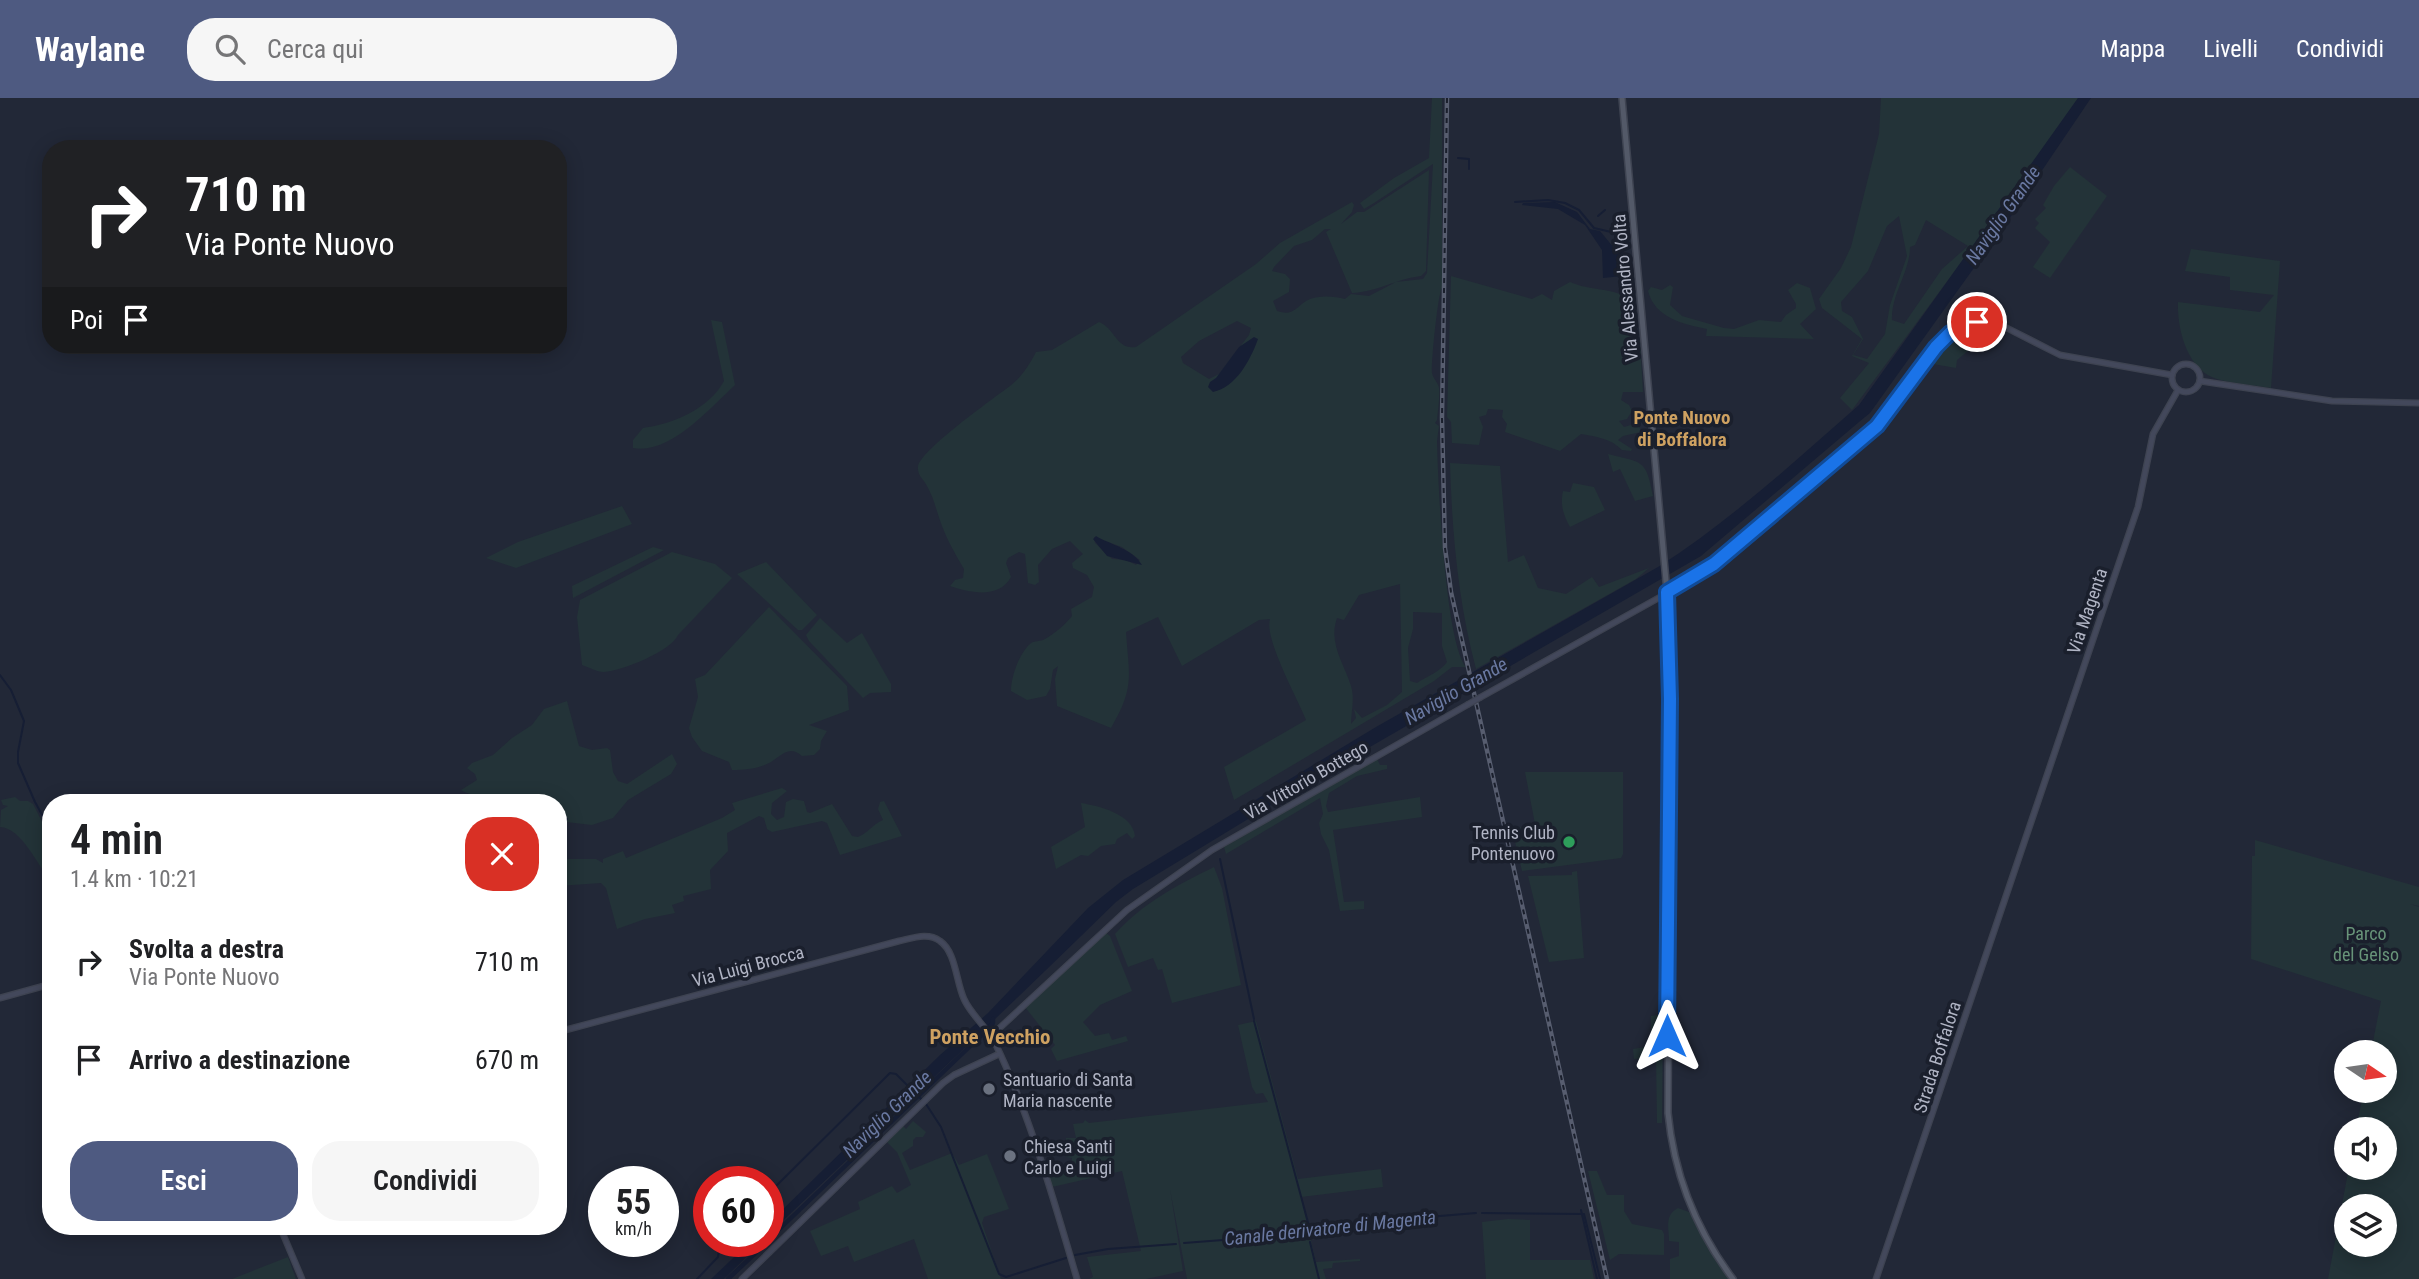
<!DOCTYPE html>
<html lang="it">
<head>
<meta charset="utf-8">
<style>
	body { margin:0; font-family:"Roboto Condensed",sans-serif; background:#f6f6f6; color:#202124; height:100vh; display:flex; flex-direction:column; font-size:26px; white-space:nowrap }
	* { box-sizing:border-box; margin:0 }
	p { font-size:23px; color:#757577 }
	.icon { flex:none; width:38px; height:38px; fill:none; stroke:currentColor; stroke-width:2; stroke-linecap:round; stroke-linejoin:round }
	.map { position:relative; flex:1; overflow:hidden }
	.panel { position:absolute; left:42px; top:696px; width:525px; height:441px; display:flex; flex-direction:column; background:#fff; border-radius:28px; box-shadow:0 4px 18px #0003 }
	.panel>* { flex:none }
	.top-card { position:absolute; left:42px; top:42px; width:525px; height:214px; border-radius:28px; box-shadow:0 4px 18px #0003; background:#202124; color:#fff; overflow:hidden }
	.needle { width:46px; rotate:103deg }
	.buttons { position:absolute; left:2334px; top:942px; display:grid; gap:14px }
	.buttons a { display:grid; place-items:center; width:63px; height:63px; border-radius:50%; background:#fff; box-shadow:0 4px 18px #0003; font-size:35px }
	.speed { position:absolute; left:588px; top:1068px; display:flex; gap:14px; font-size:35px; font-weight:700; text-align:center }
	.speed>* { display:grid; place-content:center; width:91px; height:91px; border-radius:50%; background:#fff; box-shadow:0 4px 18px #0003; line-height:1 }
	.speed small { font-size:18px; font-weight:400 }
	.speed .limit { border:10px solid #d22; background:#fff; color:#111 }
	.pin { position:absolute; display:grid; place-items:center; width:60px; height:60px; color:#fff; margin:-30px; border:4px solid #fff; border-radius:50%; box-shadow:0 2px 7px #0007 }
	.me { position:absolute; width:77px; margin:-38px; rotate:0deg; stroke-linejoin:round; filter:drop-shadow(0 0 5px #0008) }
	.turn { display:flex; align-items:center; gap:24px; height:147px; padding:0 28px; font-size:32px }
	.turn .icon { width:91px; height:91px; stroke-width:2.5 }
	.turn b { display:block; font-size:49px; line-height:60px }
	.then { display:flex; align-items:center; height:66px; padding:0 28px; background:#0003; gap:14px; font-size:26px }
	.round { display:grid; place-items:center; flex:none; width:74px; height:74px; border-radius:28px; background:#f6f6f6 }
	.headline { display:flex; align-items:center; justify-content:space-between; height:119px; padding:0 28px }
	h1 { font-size:42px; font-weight:600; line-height:52px }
	.primary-button { display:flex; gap:14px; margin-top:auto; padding:14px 28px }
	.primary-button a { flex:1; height:80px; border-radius:28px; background:#4e5a81; color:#fff; font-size:28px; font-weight:600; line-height:80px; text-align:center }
	.primary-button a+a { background:#f6f6f6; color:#202124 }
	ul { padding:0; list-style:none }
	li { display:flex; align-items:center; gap:21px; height:98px; padding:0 28px }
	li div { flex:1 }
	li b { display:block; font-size:26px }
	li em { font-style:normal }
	header { display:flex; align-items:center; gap:42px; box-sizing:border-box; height:98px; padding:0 35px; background:#4e5a81; color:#fff }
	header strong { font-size:33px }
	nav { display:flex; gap:38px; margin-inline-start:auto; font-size:24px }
	.search { width:490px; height:63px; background:#f6f6f6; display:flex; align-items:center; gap:18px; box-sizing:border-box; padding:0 24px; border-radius:28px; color:#757577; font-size:26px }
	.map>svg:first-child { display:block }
</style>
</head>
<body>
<header>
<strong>Waylane</strong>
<div class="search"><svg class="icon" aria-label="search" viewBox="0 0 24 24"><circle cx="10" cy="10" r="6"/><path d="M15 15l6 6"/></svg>Cerca qui</div>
<nav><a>Mappa</a><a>Livelli</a><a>Condividi</a></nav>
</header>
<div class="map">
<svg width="2419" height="1181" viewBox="0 0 2419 1181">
	<rect width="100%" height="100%" fill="#222837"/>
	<g fill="#233338" fill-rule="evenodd">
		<path d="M1432,0H1442V190C1438,194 1431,266 1432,275C1433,281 1438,284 1439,290C1440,299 1438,312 1437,322L1435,325L1439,328L1437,343C1438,383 1445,543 1466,569H1452L1434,583L1234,702L1224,669L1306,622C1297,599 1264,541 1270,521L1259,522L1182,568L1158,519L1126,534C1129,578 1135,589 1111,630L1057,608L1055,581L1058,568L1053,572L1050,591L1046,598L1027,602L1011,593C1011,579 1019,556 1030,546C1034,542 1040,544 1045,541C1055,535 1065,527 1072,518L1071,511L1092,499L1094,489L1087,477L1073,470L1072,465L1083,456L1070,443L1052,451L1038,467L1039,484L1035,487L1028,485L1025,456L1019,454L1008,460L1006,465L1011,479C999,501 971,495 950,488L955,482L963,480L964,471C956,457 948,444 942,428C937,415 934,400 927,388C924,382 917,377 918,369C919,353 994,300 1010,288C1021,280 1030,266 1036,254L1052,252L1099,224C1115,230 1116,252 1136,249L1256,166L1280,145L1352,104L1354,107L1352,114L1341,126L1357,114H1364L1429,72L1426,173L1421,178C1396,181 1377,194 1352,195L1326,134L1331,131H1325L1312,142L1294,148L1274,169L1272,173L1285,176L1290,181L1289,194L1273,203L1277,213C1293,218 1294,211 1306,203C1317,197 1333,198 1345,201L1351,196L1369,198L1396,184L1423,181L1427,175L1433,66L1374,105L1364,111L1360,105L1394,80L1429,60ZM1237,223L1251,230L1249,237L1219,276L1209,281L1183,265L1181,259L1199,243ZM1094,439L1122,449L1140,462L1136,467L1126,462L1112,461L1095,445ZM1400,486L1402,594L1387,607L1362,620L1354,611L1356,620L1351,626C1351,614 1355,601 1351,588C1344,565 1328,545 1337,520L1344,522L1359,497ZM1413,514L1442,515V548L1447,564C1440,574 1427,578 1417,585L1410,583L1408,550L1413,531Z"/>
		<path d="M1881,0H2078L1997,116L1852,312L1840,300L1869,265L1852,258L1862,241L1822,210L1819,201L1841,170L1851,149L1879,36ZM1899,118L1907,158L1890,207L1885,236L1867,261L1853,257L1863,241L1852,219L1842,213L1841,204L1868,173L1887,128ZM1926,122L1968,148L1942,171L1904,226L1892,222C1891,196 1910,174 1910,149L1915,147Z"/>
		<path d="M2070,69L2107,98L2050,180L2033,169L2050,144L2035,130L2039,125L2035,121L2046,110L2043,107L2054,88Z"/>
		<path d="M2191,151L2280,163L2271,290C2254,287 2234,286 2217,281C2187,272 2177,231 2178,204L2260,214L2274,197L2230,192V179L2185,173Z"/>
		<path d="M1451,178L1532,201L1542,196L1552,202L1554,193L1570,184C1590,193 1611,189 1630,201L1633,212L1631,235L1640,243L1643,294H1623L1621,302L1629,307L1632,313L1627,321L1619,323L1624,329L1638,325L1641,334L1623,338L1618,342L1632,351L1631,353L1622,352C1610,340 1597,339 1581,336L1560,353L1505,334L1507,326L1502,319L1503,312L1488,311L1486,317L1479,319L1483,329L1479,347L1452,345L1451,324L1447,319Z"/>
		<path d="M1797,185L1810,190L1816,211L1800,226L1814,241L1706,238L1707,231C1683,226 1655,220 1648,193L1651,189L1662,192L1670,187L1673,189L1670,207L1682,218L1724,230L1734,231L1759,222L1781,224L1786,217L1796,210V206L1788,192Z"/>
		<path d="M711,222L722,224L735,287C710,310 670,357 633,350V342L643,330C673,326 709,311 724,283Z"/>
		<path d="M1951,241L1964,244L1969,252L1957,262L1956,270L1927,265Z"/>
		<path d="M1608,356C1642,365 1646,360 1653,398L1635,403L1620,371L1613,374Z"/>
		<path d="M1450,365L1500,368L1508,464L1524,457L1538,490L1566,496L1592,479L1599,489L1649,470L1636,481L1476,571C1458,503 1452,435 1450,365Z"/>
		<path d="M1573,385L1594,389L1605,412L1570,429C1563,416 1560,407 1563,393L1570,394Z"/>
		<path d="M622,408L632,426L516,470L486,460L518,444Z"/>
		<path d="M653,449L664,452L573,500L572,488Z"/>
		<path d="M672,454L715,466L732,480L678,537C671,553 622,573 604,574C596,574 589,569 582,567L577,519L580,502Z"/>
		<path d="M766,464L817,517L802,532H798L737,476Z"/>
		<path d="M769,509L847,588L849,612L809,627L827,633L821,643L820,651L814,657L802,658C788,645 779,661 767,666C756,671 744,672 732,672L729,664L702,653L692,639L689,630L698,599L695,581L705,577Z"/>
		<path d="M820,520L847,545L862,535L891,586V594L870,595L863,600L809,543L806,537Z"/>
		<path d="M567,603L579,648L592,652L607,650L610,652L613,674L618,683L627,686L672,656L677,666L671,676L628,702L613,720L592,727L558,723V705H494C486,696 471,699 461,692L477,682L475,676L467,670L472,665L493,657L512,640L532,627L544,611Z"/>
		<path d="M1377,661L1380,667H1387V671L1357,678L1329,695L1326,708L1328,714L1420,699L1422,719L1333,732L1344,804L1364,803V811L1340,813L1329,752L1321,736L1319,725L1323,716L1320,700L1226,756L1224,749Z"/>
		<path d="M1525,674H1623V756L1621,760L1522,773L1512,731L1535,726Z"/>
		<path d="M782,690L787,693L772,705L771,716L777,722L784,719L786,704L793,701L804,703L807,714L810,715L832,706L852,738L858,739C868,735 873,726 883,722L878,711L880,704L884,703L902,738L840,757L827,725L822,723L772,734L767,731L764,720L759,718L727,735L728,753L710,772L711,791L683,798L684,803L672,807L675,815L645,821L617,831L606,790L601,785L558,788V761H596L603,765V761L623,753L626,760L722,720L735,712L732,705Z"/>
		<path d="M15,699L20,703H28L33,706L51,741V783C37,767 22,730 0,729L1,712L8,708L3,707L1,702Z"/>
		<path d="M1081,705C1099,708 1133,716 1135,738L1132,741L1127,735L1117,741L1115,746L1101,748L1088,758L1081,757L1056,771L1051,749L1085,729Z"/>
		<path d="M2255,742L2419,789V808L2410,806L2419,809V1181H2328L2349,1069H2385V1031H2356L2364,992H2385V954H2371L2381,903L2251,861L2252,758H2255ZM2347,1108H2385V1146H2347Z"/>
		<path d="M1214,769L1222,790L1241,887L1172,905L1162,871L1158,872L1153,860L1128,869L1115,836C1143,805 1177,787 1214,769Z"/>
		<path d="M1577,773L1584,860L1549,864L1528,778L1572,777V774Z"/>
		<path d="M1106,835L1110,838L1132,893L1100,907L1083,924L1095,938L1109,935L1112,942L1126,938L1128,943L1057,963L1051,951L1055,947L1025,909Z"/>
		<path d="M1663,916L1662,1025H1657L1656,960L1634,961L1633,951L1651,948V918Z"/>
		<path d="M1256,923L1298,1081L1381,1071L1383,1089L1301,1099L1316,1164L1360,1161V1163L1333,1165L1332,1170L1323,1171L1326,1181H1187L1170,1091L1183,1173L1146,1181H1089L1093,1179L1087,1159L1141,1153L1122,1073L1052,1089L1045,1070L1071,1075L1072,1060L1066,1059V1040H1076L1073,1026L1083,1025L1085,1022L1089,1025L1268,1004L1263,995L1256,996L1252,989L1238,927Z"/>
		<path d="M913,1023L926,1034L923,1039H916L913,1042V1048L902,1055L910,1072L952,1055L959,1067L987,1056L1009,1111L984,1119L982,1125L1001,1181H928L914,1141L854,1164L848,1148L821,1158L810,1133L860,1111L858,1104L892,1088L897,1095L911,1087L897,1054L886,1043L902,1027L906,1031Z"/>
		<path d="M1588,1073H1597L1607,1097H1624V1113L1632,1126L1662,1132L1664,1136V1157L1619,1156L1610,1162Z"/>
		<path d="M1678,1110L1689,1114L1716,1163L1729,1181H1670V1161L1679,1158V1144L1669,1143C1669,1131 1664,1117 1678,1110Z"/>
		<path d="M1508,1121L1530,1122V1162H1590L1594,1181H1486L1482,1124Z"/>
		<path d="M288,1159L296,1181H232Z"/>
	</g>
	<g fill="#161e34">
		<path d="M2078,0H2091L2014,114L1870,315L1859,324L1701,458L1304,687L1133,791L1116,804C1002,916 884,1026 768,1137V1126L940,957L988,915L1088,810L1123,782L1376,629L1658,469C1730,423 1794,364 1859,307Z"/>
		<path d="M1555,104L1577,114L1590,131L1600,133L1614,150L1623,155L1625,172L1622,178L1603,180L1602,152L1585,127L1558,111L1522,107L1523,105Z"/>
		<path d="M1254,239L1258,241C1250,263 1236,289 1213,294L1208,289L1210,284L1216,280L1239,249Z"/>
		<path d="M1096,438C1111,447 1133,451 1142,467L1107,458L1093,441Z"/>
		<path d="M751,1143H763L724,1181H711Z"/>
	</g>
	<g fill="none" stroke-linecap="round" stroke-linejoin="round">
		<g stroke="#161e34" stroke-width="2">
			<path d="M1458,60L1469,61V71"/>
			<path d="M1515,104L1548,102L1565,105L1579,112L1594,130L1624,137"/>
			<path d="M1598,118L1605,112"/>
			<path d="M0,577L11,592L24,623L18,654V665L35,704L51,733"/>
			<path d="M558,721H567"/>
			<path d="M1220,761L1254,921"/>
			<path d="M1254,923L1310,1132"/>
			<path d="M915,994L922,1002"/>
			<path d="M926,1006L941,1029L999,1176L1006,1179L1066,1160"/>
			<path d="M768,1096L890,975L896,976L908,988"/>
			<path d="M1581,1112L1597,1181"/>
			<path d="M1482,1115L1584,1116L1600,1181"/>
			<path d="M1310,1144L1319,1181"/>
			<path d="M1184,1145L1274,1138L1404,1121L1476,1115"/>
			<path d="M1075,1157L1108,1151L1176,1146"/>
			<path d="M697,1181L718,1159L720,1143"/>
		</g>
		<g stroke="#161e34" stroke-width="4.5">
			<path d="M768,1142L988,931L993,925V921"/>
			<path d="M728,1181L768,1143"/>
		</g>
		<g stroke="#3e4351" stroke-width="7">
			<g id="secondary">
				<circle cx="2186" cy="280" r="14"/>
				<path d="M2200,283L2332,303L2419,305"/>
				<path d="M1481,599L1662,498L1714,466L1877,328L1936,249L1950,235L1963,227L1974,224H1995L2060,257L2172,277"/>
				<path d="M0,900L51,886"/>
				<path d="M558,934L899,843C913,840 928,834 940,843C956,854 956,884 964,901C971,917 987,929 995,945C1029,1014 1055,1106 1077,1181"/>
				<path d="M991,938L1127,812L1212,752L1467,607"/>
				<path d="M280,1129L302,1181"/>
				<path d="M742,1181L943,985L954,977L999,956"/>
				<path d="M1876,1181L2138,409L2153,336L2178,292"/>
			</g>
		</g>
		<g stroke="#3e4351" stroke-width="8">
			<path id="primary" d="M1622,0L1667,494L1670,601L1668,1015C1674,1076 1696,1132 1733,1181"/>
		</g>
		<use href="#secondary" stroke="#43485b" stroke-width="4.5"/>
		<use href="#primary" stroke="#535968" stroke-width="5"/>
		<g stroke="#575d6f" stroke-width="4.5">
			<path id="rail" d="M1447,0L1442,320L1445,450L1451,494L1607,1181"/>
		</g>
		<use href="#rail" stroke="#1a1f2c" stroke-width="2" stroke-dasharray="5" stroke-linecap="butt"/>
		<g stroke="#3e4351" stroke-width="7" stroke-linecap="butt">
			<path id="secondary-bridge" d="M1467,607L1481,599"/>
		</g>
		<use href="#secondary-bridge" stroke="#43485b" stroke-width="4.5"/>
	</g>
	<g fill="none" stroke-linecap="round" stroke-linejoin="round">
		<g stroke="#114b97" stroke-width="18">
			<path id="route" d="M1667,938L1670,601L1667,494L1714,466L1877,328L1936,249L1950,235L1977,224"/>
		</g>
		<use href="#route" stroke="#1a73e8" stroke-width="12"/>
	</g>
	<circle fill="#2e9e5b" stroke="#1a1f2c" stroke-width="2.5" cx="1569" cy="744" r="7"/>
	<g fill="#6b7280" stroke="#1a1f2c" stroke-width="2.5">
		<circle cx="989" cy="991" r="7"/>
		<circle cx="1010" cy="1058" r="7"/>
	</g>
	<g text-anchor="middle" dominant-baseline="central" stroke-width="7" stroke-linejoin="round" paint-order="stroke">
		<g font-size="18" fill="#b0b4c4" stroke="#1a1f2c">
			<text transform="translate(1625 190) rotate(-95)">Via Alessandro Volta</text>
			<text transform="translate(2087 513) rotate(-71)">Via Magenta</text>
			<text transform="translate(1306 682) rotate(-30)">Via Vittorio Bottego</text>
			<text transform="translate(748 868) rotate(-15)">Via Luigi Brocca</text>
			<text transform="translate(1937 959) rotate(-72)">Strada Boffalora</text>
		</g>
		<g font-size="18" fill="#b0b4c4" stroke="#1a1f2c" text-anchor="start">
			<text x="1555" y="734" text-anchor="end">Tennis Club<tspan x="1555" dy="21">Pontenuovo</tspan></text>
			<text x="1003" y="981">Santuario di Santa<tspan x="1003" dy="21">Maria nascente</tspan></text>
			<text x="1024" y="1048">Chiesa Santi<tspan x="1024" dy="21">Carlo e Luigi</tspan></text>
		</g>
		<g font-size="18" fill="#689479" stroke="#1a1f2c">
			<text x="2366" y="835">Parco<tspan x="2366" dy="21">del Gelso</tspan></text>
		</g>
		<g font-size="19" font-style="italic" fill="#6a79a2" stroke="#1a1f2c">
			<text transform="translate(2003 117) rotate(-55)">Naviglio Grande</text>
			<text transform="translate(1456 593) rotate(-30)">Naviglio Grande</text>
			<text transform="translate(887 1016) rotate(-44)">Naviglio Grande</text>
			<text transform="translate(1330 1130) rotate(-6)">Canale derivatore di Magenta</text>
		</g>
		<g font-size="19" font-weight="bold" fill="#cea161" stroke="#1a1f2c">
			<text x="1682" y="319">Ponte Nuovo<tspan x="1682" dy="22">di Boffalora</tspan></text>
		</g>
		<g font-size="21" font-weight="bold" fill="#cea161" stroke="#1a1f2c">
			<text x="990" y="939">Ponte Vecchio</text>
		</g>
	</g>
</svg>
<div class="buttons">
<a><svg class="needle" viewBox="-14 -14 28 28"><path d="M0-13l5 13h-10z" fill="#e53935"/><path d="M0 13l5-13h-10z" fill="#757577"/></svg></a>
<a><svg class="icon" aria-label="sound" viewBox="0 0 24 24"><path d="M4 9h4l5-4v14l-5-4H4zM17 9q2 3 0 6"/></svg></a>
<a><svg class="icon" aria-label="layers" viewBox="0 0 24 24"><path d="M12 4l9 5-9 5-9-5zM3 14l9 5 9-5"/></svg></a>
</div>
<div class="speed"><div>55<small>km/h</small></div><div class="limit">60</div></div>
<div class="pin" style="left:1977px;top:224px;background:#d93025"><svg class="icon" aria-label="arrive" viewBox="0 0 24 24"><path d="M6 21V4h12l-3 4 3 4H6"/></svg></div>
<svg class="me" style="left:1667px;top:938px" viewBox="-20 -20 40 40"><path d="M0-17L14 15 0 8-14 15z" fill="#1a73e8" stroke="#fff" stroke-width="4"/></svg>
<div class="top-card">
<div class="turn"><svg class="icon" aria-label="right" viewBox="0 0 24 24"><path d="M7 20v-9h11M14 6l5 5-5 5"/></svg><div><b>710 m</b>Via Ponte Nuovo</div></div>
<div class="then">Poi<svg class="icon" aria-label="arrive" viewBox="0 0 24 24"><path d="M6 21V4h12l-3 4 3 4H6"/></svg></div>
</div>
<section class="panel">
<div class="headline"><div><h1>4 min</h1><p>1.4 km · 10:21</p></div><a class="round" style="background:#d93025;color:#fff"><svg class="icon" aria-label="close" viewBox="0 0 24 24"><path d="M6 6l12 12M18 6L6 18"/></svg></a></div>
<ul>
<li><svg class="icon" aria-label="right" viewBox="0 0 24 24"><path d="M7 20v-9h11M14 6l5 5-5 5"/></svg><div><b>Svolta a destra</b><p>Via Ponte Nuovo</p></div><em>710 m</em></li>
<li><svg class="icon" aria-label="arrive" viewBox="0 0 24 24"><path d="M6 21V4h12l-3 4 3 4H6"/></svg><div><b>Arrivo a destinazione</b></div><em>670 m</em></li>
</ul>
<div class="primary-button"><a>Esci</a><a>Condividi</a></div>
</section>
</div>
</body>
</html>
